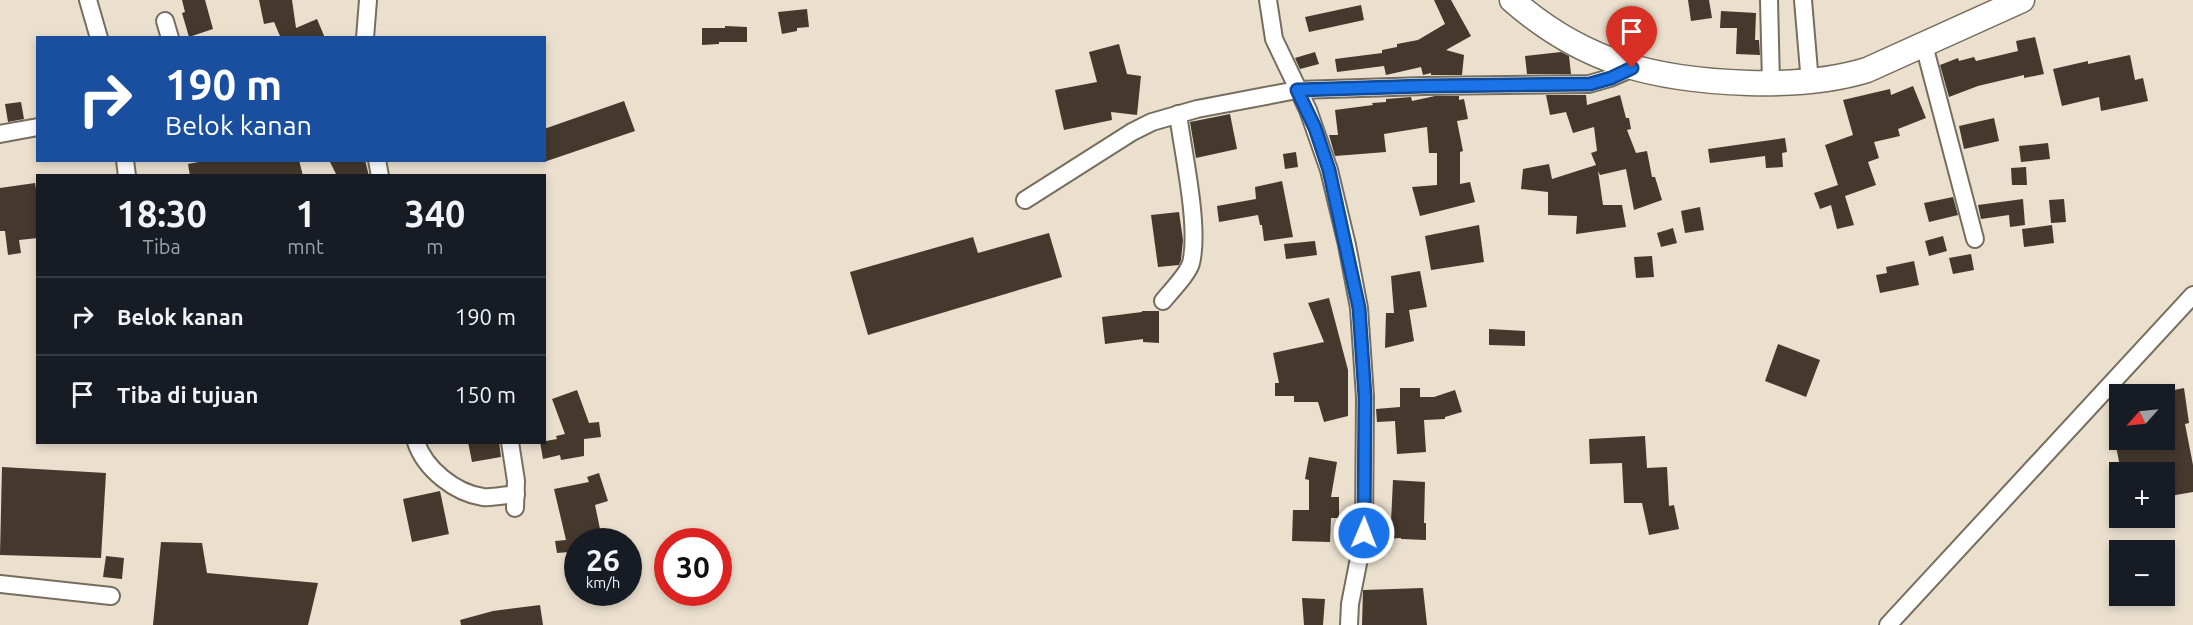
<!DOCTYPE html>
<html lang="id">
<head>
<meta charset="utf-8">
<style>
	body { margin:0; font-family:Ubuntu,sans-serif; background:#20242c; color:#f1f3f6; height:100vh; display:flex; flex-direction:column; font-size:22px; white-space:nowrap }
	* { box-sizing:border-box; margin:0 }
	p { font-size:20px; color:#9ea1a6 }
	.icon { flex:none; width:33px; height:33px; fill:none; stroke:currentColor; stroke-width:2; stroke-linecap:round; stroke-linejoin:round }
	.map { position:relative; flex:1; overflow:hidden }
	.panel { position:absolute; left:36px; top:174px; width:510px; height:270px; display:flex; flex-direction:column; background:#171b24; border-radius:0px; box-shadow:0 3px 9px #0003 }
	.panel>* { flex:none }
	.top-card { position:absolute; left:36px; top:36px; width:510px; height:126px; border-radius:0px; box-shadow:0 3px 9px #0003; background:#1a4fa0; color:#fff; overflow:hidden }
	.needle { width:39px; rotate:243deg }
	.controls { position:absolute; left:2109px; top:384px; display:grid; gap:12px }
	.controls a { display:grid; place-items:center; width:66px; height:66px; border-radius:0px; background:#171b24; box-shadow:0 3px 9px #0003; font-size:30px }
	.speed { position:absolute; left:564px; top:528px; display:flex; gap:12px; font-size:30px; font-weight:700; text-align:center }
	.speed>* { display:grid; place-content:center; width:78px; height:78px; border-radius:50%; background:#171b24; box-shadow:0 3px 9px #0003; line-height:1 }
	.speed small { font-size:15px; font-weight:400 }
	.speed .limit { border:9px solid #d22; background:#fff; color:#111 }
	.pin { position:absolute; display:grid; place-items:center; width:51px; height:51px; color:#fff; margin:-62px -26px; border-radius:50% 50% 50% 0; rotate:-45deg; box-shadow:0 0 6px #0007 }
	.pin .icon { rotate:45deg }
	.me { position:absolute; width:66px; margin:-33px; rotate:1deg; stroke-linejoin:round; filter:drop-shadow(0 0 4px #0008) }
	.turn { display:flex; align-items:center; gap:21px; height:126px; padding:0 30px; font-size:27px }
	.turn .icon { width:78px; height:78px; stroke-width:2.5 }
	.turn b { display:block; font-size:42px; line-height:51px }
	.eta { display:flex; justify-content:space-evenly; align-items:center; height:102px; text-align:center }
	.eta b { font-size:36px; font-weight:700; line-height:42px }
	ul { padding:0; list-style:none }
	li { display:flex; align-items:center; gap:18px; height:78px; padding:0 30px; border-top:2px solid #363941 }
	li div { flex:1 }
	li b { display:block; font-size:22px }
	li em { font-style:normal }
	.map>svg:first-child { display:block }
</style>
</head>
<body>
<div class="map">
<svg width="2193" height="625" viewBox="0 0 2193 625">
	<rect width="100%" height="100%" fill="#ebe0ce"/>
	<g fill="#45382d">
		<path d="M182,0H205L213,29L189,37L182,13L185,12Z"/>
		<path d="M259,0H292L296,28L317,19L325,38H275L280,36L274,22L264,24Z"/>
		<path d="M1434,0H1451L1471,36L1446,50L1464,55L1462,75H1431V73L1423,75L1421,67L1386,75L1384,66L1337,72L1335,59L1382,53V50L1397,47V44L1418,40L1445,24Z"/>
		<path d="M1688,0H1709L1712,18L1691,21Z"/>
		<path d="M1361,5L1364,20L1309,32L1305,17Z"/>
		<path d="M807,9L809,27L797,28V31L782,34L778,12Z"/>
		<path d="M1721,11L1756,13L1755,40H1759L1760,55L1736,54L1737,28H1720Z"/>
		<path d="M725,26L747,27V42H719V44L702,45V28H725Z"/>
		<path d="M2035,37L2044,74L2024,78V75L1978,86L1949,97L1940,65L1958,58L1959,61L1974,57L1976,61L2018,51L2016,41Z"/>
		<path d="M1119,44L1127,74L1141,76L1137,115L1111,112L1112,120L1064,130L1055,90L1097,82L1089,52Z"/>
		<path d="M1315,52L1319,64L1300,69L1295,58Z"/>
		<path d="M1561,52L1569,56L1571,74H1527L1525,56Z"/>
		<path d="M2130,55L2135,80L2143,78L2148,101L2101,111L2099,97L2062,106L2053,69L2088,61V64Z"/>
		<path d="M1913,86L1926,118L1898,129L1900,136L1874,142L1879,158L1868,162L1876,185L1845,196L1854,225L1837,229L1831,205L1820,209L1814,193L1838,185L1825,145L1853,135L1843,100L1890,89L1891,95Z"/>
		<path d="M1546,95H1586L1587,105L1620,95L1626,118H1629L1631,129L1627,130L1636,153L1647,151L1652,177H1655L1662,200L1634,210L1626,169L1600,175L1598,171L1603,205H1622L1626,227L1576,234L1577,216L1548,215V192L1521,189L1523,169L1549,164L1552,179L1596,165L1591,153L1597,151L1594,127L1573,133L1566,112L1550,115Z"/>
		<path d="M1435,96H1459V100L1464,99L1468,119L1457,121L1463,151L1460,152V184L1470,182L1475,202L1420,216L1412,187L1437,185V153H1429L1427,127L1384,134L1386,152L1335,156L1329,135H1338L1335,110L1373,105L1372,103L1386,102V99L1411,97L1412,101Z"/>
		<path d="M624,101L635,131L544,162V129Z"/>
		<path d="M21,102L24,119L8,122L5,104Z"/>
		<path d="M1230,114L1237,149L1196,158L1190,122Z"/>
		<path d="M1994,118L1999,141L1964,149L1959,126Z"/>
		<path d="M1785,138L1787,152L1782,153L1783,167L1766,168L1765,156L1710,163L1708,149Z"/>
		<path d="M2048,143L2050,159L2021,162L2019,146Z"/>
		<path d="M1296,152L1298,167L1285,169L1283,154Z"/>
		<path d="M209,160H299L303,176H190L188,164Z"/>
		<path d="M329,160H365L369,176H337Z"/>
		<path d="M2026,167L2027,185H2012L2011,168Z"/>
		<path d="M1282,181L1293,237L1264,241L1262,225H1260L1258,215L1219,222L1217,206L1256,199L1255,187Z"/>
		<path d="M35,183L38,200V238L19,240L21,253L8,255L5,231H0V188Z"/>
		<path d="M1953,197L1958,215L1929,222L1924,203Z"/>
		<path d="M2023,199L2025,225L2010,227L2009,215L1981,219L1978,205Z"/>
		<path d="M2064,199L2066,222L2051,223L2049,200Z"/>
		<path d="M1700,207L1704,230L1685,233L1681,211Z"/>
		<path d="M1179,212L1183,240L1181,260L1179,265L1158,267L1151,215Z"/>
		<path d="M1479,225L1484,262L1431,270L1425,236Z"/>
		<path d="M2052,225L2054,243L2024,247L2022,229Z"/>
		<path d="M1673,228L1677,243L1661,247L1657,233Z"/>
		<path d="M1049,233L1062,277L868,335L850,272L973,237L978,253Z"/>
		<path d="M1943,236L1947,251L1929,256L1925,241Z"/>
		<path d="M1315,241L1317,255L1286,259L1284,244Z"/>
		<path d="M1971,254L1974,270L1953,274L1949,258Z"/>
		<path d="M1652,256L1654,277L1636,278L1634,257Z"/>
		<path d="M1914,261L1919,285L1880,293L1876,275L1887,273L1886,267Z"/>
		<path d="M1420,271L1427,307L1409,310L1414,341L1385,348L1386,313H1394L1391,276Z"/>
		<path d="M1329,298L1348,370V416L1324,422L1318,402H1294V396H1275V383H1279L1273,353L1324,342L1308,303Z"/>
		<path d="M1142,311H1159V343L1143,342V339L1105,344L1102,317L1142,312Z"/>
		<path d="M1489,329L1525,331V346L1489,345Z"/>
		<path d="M1778,344L1820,360L1806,397L1765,381Z"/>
		<path d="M1400,388H1420V397H1434L1455,390L1462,412L1445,417V419L1424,420L1426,452L1397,454L1395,421L1377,422L1376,409L1400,407Z"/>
		<path d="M2184,388L2189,423L2185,424L2193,465V492L2164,497V470L2150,472H2121L2115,441L2164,440V392Z"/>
		<path d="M577,390L589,423L599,422L601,437L584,439V456L561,460L560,455L543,459L540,442L557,439L556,436L565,434L552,399Z"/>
		<path d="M1645,436L1647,468L1667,467L1669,506L1674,505L1679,529L1649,535L1642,503H1624L1622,463L1590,464L1589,439Z"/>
		<path d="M468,442H499L501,457L472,462Z"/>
		<path d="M1309,457L1337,462L1331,497H1339V518H1331L1330,542L1292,541L1293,510H1309V480L1305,479Z"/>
		<path d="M2,467L106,473L101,558L0,555Z"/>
		<path d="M599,473L608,501L595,505L600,529H598L600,542H578V568H572L569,552L557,553L555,541L566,540L554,489L589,482L587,477Z"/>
		<path d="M1393,480L1425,482L1424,523H1426V540L1401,539V538L1380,539L1379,523L1391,522Z"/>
		<path d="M440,491L449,534L412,542L403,499Z"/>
		<path d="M161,542L202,543L207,573L318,583L308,625H153Z"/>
		<path d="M106,556L124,558L122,579L103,577Z"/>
		<path d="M1423,588L1427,625H1362L1363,590Z"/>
		<path d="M1302,598L1325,599L1323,625H1304Z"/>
		<path d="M540,605L543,625H461L460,620L493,611Z"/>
	</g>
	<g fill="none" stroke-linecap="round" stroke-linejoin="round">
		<g stroke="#776d5e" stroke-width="20">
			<g id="street">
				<path d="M88,0L99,38"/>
				<path d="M1268,0L1274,39L1308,110L1329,170L1347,245L1359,308L1365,397L1364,533L1350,604L1349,625"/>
				<path d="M1769,0L1771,83"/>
				<path d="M1803,0L1810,83"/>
				<path d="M165,21L170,38"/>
				<path d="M365,38L368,0"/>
				<path d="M1924,45L1975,239"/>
				<path d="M0,134L38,127"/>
				<path d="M125,160L127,176"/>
				<path d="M377,160L380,176"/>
				<path d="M1025,200L1132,132L1152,122L1197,109L1297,90L1425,86L1589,84L1610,78L1633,68"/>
				<path d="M1163,301C1171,291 1188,274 1191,263C1200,227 1183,153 1178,114"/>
				<path d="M416,442C425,469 455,493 483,497C493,498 505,495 516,494"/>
				<path d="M510,442L516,481L515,508"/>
				<path d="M0,584L111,596"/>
				<path d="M1888,625L2193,295"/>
			</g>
		</g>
		<g stroke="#776d5e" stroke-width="27">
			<path id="secondary" d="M1512,0C1584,63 1655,80 1749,83C1789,84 1828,82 1867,70L2022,0"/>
		</g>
		<use href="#street" stroke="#fff" stroke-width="16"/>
		<use href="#secondary" stroke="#fff" stroke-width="24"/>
	</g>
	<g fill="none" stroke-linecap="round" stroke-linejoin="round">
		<g stroke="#114b97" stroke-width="15">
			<path id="route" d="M1364,533L1365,397L1359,308L1329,170L1315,128L1297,90L1425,86L1590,84L1611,78L1632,68"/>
		</g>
		<use href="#route" stroke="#1a73e8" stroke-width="10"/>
	</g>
</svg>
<div class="controls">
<a><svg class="needle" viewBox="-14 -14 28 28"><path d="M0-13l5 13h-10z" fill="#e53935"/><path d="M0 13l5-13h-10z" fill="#9ea1a6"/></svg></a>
<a>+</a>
<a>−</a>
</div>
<div class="speed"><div>26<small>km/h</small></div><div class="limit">30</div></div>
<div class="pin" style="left:1632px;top:68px;background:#d93025"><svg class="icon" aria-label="arrive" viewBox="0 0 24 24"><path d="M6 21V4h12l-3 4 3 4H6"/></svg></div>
<svg class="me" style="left:1364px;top:533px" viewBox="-20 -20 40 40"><circle r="17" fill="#1a73e8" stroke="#fff" stroke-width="3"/><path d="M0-11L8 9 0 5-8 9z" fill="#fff"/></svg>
<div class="top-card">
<div class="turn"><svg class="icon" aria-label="right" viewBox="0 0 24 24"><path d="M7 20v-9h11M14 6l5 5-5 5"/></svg><div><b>190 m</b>Belok kanan</div></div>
</div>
<section class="panel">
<div class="eta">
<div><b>18:30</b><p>Tiba</p></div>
<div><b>1</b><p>mnt</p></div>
<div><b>340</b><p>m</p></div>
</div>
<ul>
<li><svg class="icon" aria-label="right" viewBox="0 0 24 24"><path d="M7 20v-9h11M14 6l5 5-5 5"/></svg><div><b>Belok kanan</b></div><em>190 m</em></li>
<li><svg class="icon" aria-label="arrive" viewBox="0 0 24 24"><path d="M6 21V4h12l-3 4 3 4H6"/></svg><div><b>Tiba di tujuan</b></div><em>150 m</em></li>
</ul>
</section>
</div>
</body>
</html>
